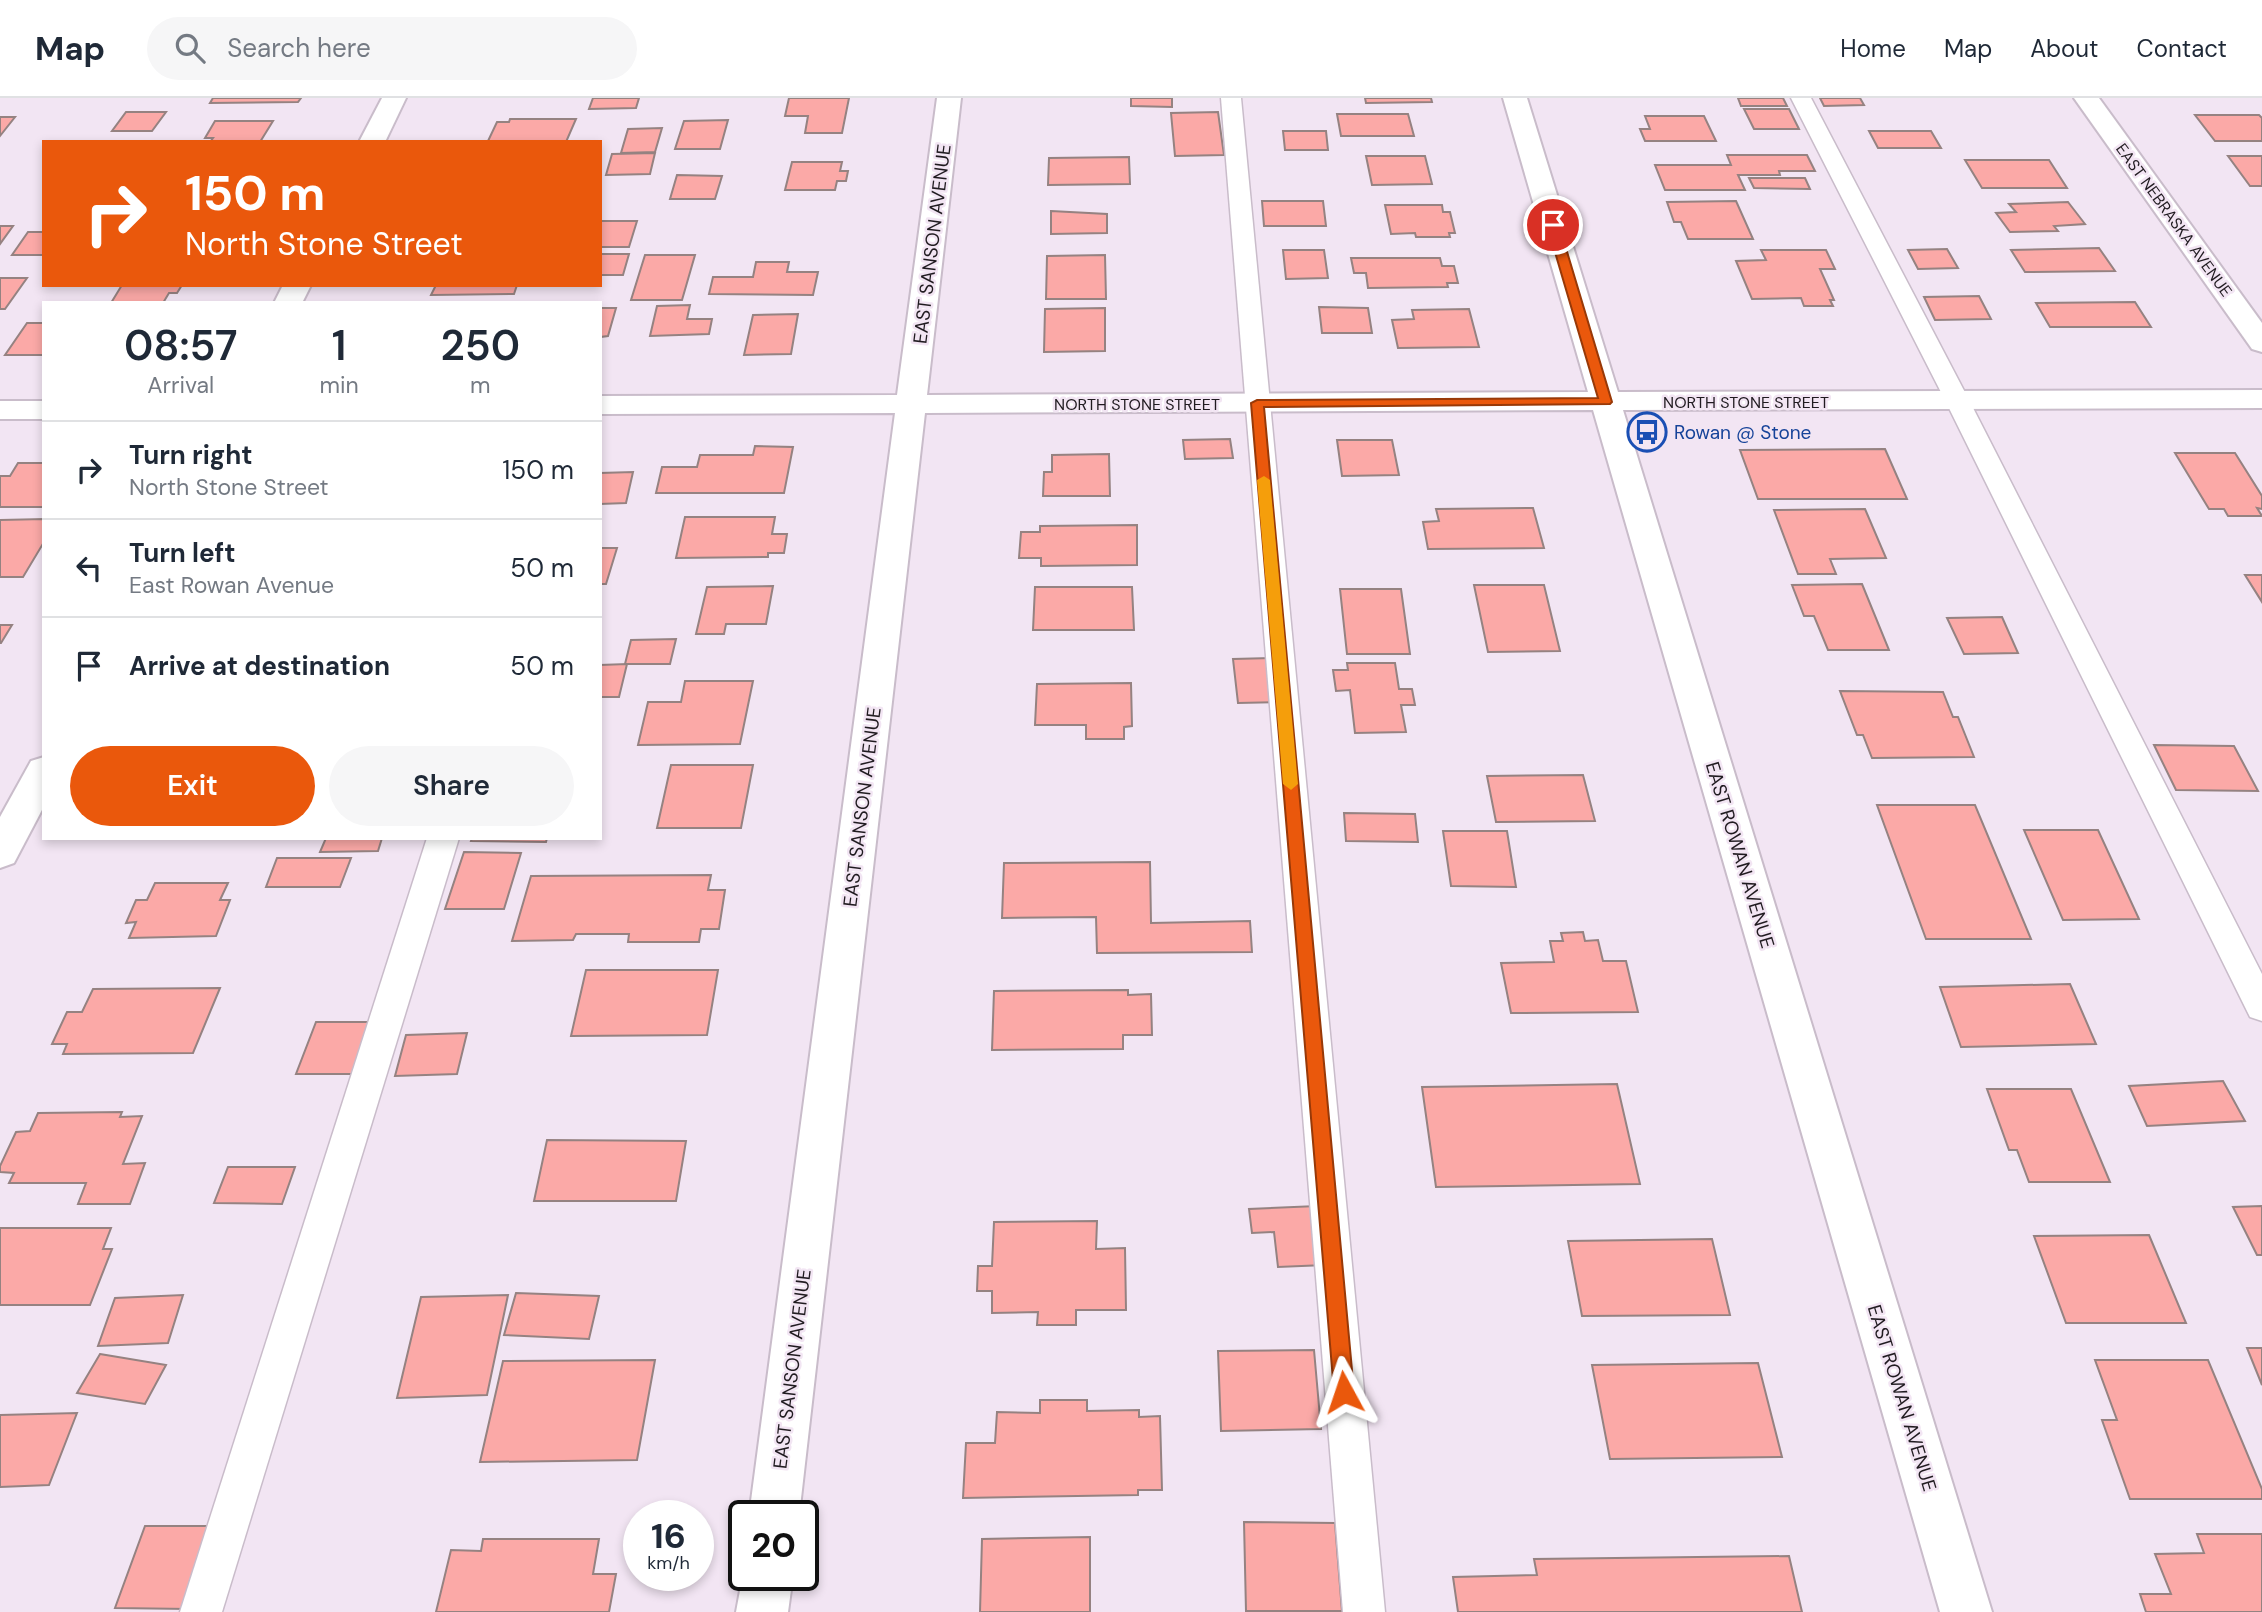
<!DOCTYPE html>
<html lang="en">
<head>
<meta charset="utf-8">
<style>
	body { margin:0; font-family:"DM Sans",sans-serif; background:#f6f6f7; color:#1f2937; height:100vh; display:flex; flex-direction:column; font-size:26px; white-space:nowrap }
	* { box-sizing:border-box; margin:0 }
	p { font-size:23px; color:#747a83 }
	.icon { flex:none; width:38px; height:38px; fill:none; stroke:currentColor; stroke-width:2; stroke-linecap:round; stroke-linejoin:round }
	.map { position:relative; flex:1; overflow:hidden }
	.details { position:absolute; left:42px; top:203px; width:560px; height:539px; display:flex; flex-direction:column; background:#fff; border-radius:0px; box-shadow:0 4px 10px #0003 }
	.details>* { flex:none }
	.top-card { position:absolute; left:42px; top:42px; width:560px; height:147px; border-radius:0px; box-shadow:0 4px 10px #0003; background:#ea580c; color:#fff; overflow:hidden }
	.speed { position:absolute; left:623px; top:1402px; display:flex; gap:14px; font-size:35px; font-weight:700; text-align:center }
	.speed>* { display:grid; place-content:center; width:91px; height:91px; border-radius:50%; background:#fff; box-shadow:0 4px 10px #0003; line-height:1 }
	.speed small { font-size:18px; font-weight:400 }
	.speed .limit { border:4px solid #111; border-radius:10px; background:#fff; color:#111 }
	.pin { position:absolute; display:grid; place-items:center; width:60px; height:60px; color:#fff; margin:-30px; border:4px solid #fff; border-radius:50%; box-shadow:0 2px 7px #0007 }
	.me { position:absolute; width:77px; margin:-38px; rotate:355deg; stroke-linejoin:round; filter:drop-shadow(0 0 5px #0008) }
	.turn { display:flex; align-items:center; gap:24px; height:147px; padding:0 28px; font-size:32px }
	.turn .icon { width:91px; height:91px; stroke-width:2.5 }
	.turn b { display:block; font-size:49px; line-height:60px }
	.eta { display:flex; justify-content:space-evenly; align-items:center; height:119px; text-align:center }
	.eta b { font-size:42px; font-weight:600; line-height:49px }
	.action { display:flex; gap:14px; margin-top:auto; padding:14px 28px }
	.action a { flex:1; height:80px; border-radius:42px; background:#ea580c; color:#fff; font-size:28px; font-weight:600; line-height:80px; text-align:center }
	.action a+a { background:#f6f6f7; color:#1f2937 }
	ul { padding:0; list-style:none }
	li { display:flex; align-items:center; gap:21px; height:98px; padding:0 28px; border-top:2px solid #e0e1e3 }
	li div { flex:1 }
	li b { display:block; font-size:26px }
	li em { font-style:normal }
	header { display:flex; align-items:center; gap:42px; box-sizing:border-box; height:98px; padding:0 35px; background:#fff; border-bottom:2px solid #e0e1e3 }
	header strong { font-size:33px }
	nav { display:flex; gap:38px; margin-inline-start:auto; font-size:24px }
	.search { width:490px; height:63px; background:#f6f6f7; display:flex; align-items:center; gap:18px; box-sizing:border-box; padding:0 24px; border-radius:38px; color:#747a83; font-size:26px }
	.map>svg:first-child { display:block }
</style>
</head>
<body>
<header>
<strong>Map</strong>
<div class="search"><svg class="icon" aria-label="search" viewBox="0 0 24 24"><circle cx="10" cy="10" r="6"/><path d="M15 15l6 6"/></svg>Search here</div>
<nav><a>Home</a><a>Map</a><a>About</a><a>Contact</a></nav>
</header>
<div class="map">
<svg width="2262" height="1514" viewBox="0 0 2262 1514">
	<rect width="100%" height="100%" fill="#f2e5f3"/>
	<g fill="#fba9a7" stroke="#958281" stroke-width="2">
		<path d="M213,0H301L298,4L210,5Z"/>
		<path d="M593,0H639L636,10L589,11Z"/>
		<path d="M789,0H849L842,35H805L808,18H785Z"/>
		<path d="M1131,0H1172V9L1131,8Z"/>
		<path d="M1365,0H1431L1432,4L1366,5Z"/>
		<path d="M1738,0H1783L1787,8H1741Z"/>
		<path d="M1820,0H1860L1864,7L1824,8Z"/>
		<path d="M1744,11H1789L1799,31H1754Z"/>
		<path d="M126,14H166L152,33H112Z"/>
		<path d="M1218,14L1224,57L1175,58L1171,15Z"/>
		<path d="M1337,16H1408L1414,38H1341Z"/>
		<path d="M2195,17H2259L2262,20V43H2215Z"/>
		<path d="M1645,18H1704L1716,43H1645L1640,31H1650Z"/>
		<path d="M0,19H15L0,38Z"/>
		<path d="M510,21H576L566,44L488,43L497,24H509Z"/>
		<path d="M728,22L720,51H675L684,23Z"/>
		<path d="M215,23H273L260,44H210L213,40H205Z"/>
		<path d="M662,30L655,54L621,55L628,31Z"/>
		<path d="M1283,33H1326L1328,52H1285Z"/>
		<path d="M1869,33H1931L1941,50H1878Z"/>
		<path d="M655,55L650,76L606,77L612,56Z"/>
		<path d="M1727,57H1807L1815,73H1779L1780,77H1738L1745,92H1665L1655,67H1731Z"/>
		<path d="M1366,58H1425L1432,86L1372,87Z"/>
		<path d="M2228,58H2262V88H2250Z"/>
		<path d="M1129,59L1130,86L1048,87L1049,60Z"/>
		<path d="M1965,62H2049L2067,90H1982Z"/>
		<path d="M792,64H842L840,73H848L846,83H837L835,92H785Z"/>
		<path d="M677,77L722,78L715,101H670Z"/>
		<path d="M1749,80H1805L1810,91L1754,90Z"/>
		<path d="M1262,103H1323L1326,128H1264Z"/>
		<path d="M1736,103L1753,141H1688L1681,124H1674L1667,104Z"/>
		<path d="M2068,104L2085,126L2054,128L2058,133L2010,134L1996,115L2016,114L2009,106Z"/>
		<path d="M1385,107H1442L1443,114H1450L1455,135H1449L1450,139H1416L1415,135L1391,136Z"/>
		<path d="M1051,113L1107,116V135L1051,136Z"/>
		<path d="M600,123H637L629,149H600Z"/>
		<path d="M0,128H13L0,146Z"/>
		<path d="M28,134H44V157H12Z"/>
		<path d="M2099,150L2115,173L2025,174L2011,152Z"/>
		<path d="M1947,151L1958,170L1918,171L1908,152Z"/>
		<path d="M1283,152H1324L1328,180L1286,181Z"/>
		<path d="M1761,152H1826L1835,171H1820L1834,202H1830L1833,208H1804L1801,200L1752,201L1736,163L1766,162Z"/>
		<path d="M600,156H629L623,177H600Z"/>
		<path d="M645,157H695L682,202H631Z"/>
		<path d="M1105,157L1106,201H1046L1047,158Z"/>
		<path d="M1351,160H1440L1442,168H1454L1458,185H1447L1448,189L1368,190L1366,175H1354Z"/>
		<path d="M756,164H789L787,174H818L813,197L709,196L713,179H753Z"/>
		<path d="M0,180H27L5,211H0Z"/>
		<path d="M122,187H182L177,195H169L163,205H111Z"/>
		<path d="M436,187H517L514,196L431,197Z"/>
		<path d="M1979,198L1991,221L1935,222L1924,199Z"/>
		<path d="M2135,204L2151,229H2050L2036,205Z"/>
		<path d="M690,207L687,221H712L709,236L650,238L657,208Z"/>
		<path d="M1319,209L1368,210L1372,235H1322Z"/>
		<path d="M600,210H616L608,238L600,239Z"/>
		<path d="M1105,210V253L1044,254L1045,211Z"/>
		<path d="M1469,211L1479,249L1398,250L1392,222L1414,221L1412,212Z"/>
		<path d="M798,216L791,256L744,257L753,217Z"/>
		<path d="M27,225H44V257H5Z"/>
		<path d="M1230,341L1233,360L1185,361L1183,342Z"/>
		<path d="M1337,342H1392L1399,377L1342,378Z"/>
		<path d="M755,348L793,349L784,395H656L662,369H697L700,357H753Z"/>
		<path d="M1885,351L1907,401H1758L1740,352Z"/>
		<path d="M2175,355H2235L2262,398V411L2257,410L2262,418H2228L2224,411H2209Z"/>
		<path d="M1109,356L1110,398H1043L1044,374H1052V357Z"/>
		<path d="M18,365H44V409H0V378H10Z"/>
		<path d="M633,374L626,405L600,406V375Z"/>
		<path d="M1533,410L1544,450L1428,451L1423,424L1439,423L1436,411Z"/>
		<path d="M1865,411L1886,460L1830,461L1836,476H1798L1774,412Z"/>
		<path d="M685,419H775L772,436H787L784,455H768V459L676,460Z"/>
		<path d="M44,421V444L23,479H0V422Z"/>
		<path d="M1137,427V467L1041,468V460H1019L1021,434H1040V428Z"/>
		<path d="M600,450H617L606,486H600Z"/>
		<path d="M2245,477H2262V504Z"/>
		<path d="M1862,486L1889,552H1828L1814,518H1804L1792,487Z"/>
		<path d="M1474,487H1544L1560,553L1488,554Z"/>
		<path d="M773,488L766,526H726L724,536H696L707,489Z"/>
		<path d="M1035,489H1132L1134,532H1033Z"/>
		<path d="M1340,491H1401L1410,556H1347Z"/>
		<path d="M2002,519L2018,555L1964,556L1947,520Z"/>
		<path d="M0,527H12L1,545H0Z"/>
		<path d="M676,541L670,566H625L631,542Z"/>
		<path d="M1274,560L1279,604L1238,605L1233,561Z"/>
		<path d="M1347,565H1395L1399,591H1412L1415,607H1401L1406,634L1355,635L1350,592L1336,593L1333,572H1348Z"/>
		<path d="M627,566L619,599H600V567Z"/>
		<path d="M685,583H753L740,646L638,647L648,604H681Z"/>
		<path d="M1131,585L1132,628L1124,629V641H1086V627H1035L1037,586Z"/>
		<path d="M1840,593L1943,594L1953,619H1958L1974,659L1872,660L1863,637H1857Z"/>
		<path d="M2154,647L2234,648L2258,693L2176,692Z"/>
		<path d="M671,667H753L741,730H657Z"/>
		<path d="M1583,677L1595,723L1496,724L1487,678Z"/>
		<path d="M1877,707H1975L2031,841H1926Z"/>
		<path d="M1344,715L1415,716L1418,744L1346,743Z"/>
		<path d="M2024,732H2098L2139,821L2063,822Z"/>
		<path d="M1443,733H1507L1516,789L1451,788Z"/>
		<path d="M326,740H382L378,753L320,754Z"/>
		<path d="M472,740H547L546,744L471,743Z"/>
		<path d="M464,754L521,755L504,811H445Z"/>
		<path d="M277,760H351L340,789H266Z"/>
		<path d="M1150,764L1151,825L1250,823L1252,854L1097,855L1096,819L1002,820L1004,765Z"/>
		<path d="M711,777L708,792H725L719,831H701L699,844H628L629,836H576L573,842L512,843L531,778Z"/>
		<path d="M155,785H228L220,802H230L216,838L129,840L136,824L126,825L136,802H147Z"/>
		<path d="M1583,834L1585,843L1598,842L1603,863H1626L1638,914L1511,915L1501,865L1554,864L1550,843H1563L1561,835Z"/>
		<path d="M586,872H718L707,937L571,938Z"/>
		<path d="M2070,886L2096,946L1961,949L1940,889Z"/>
		<path d="M220,890L193,955L63,956L67,946H52L67,914H82L93,891Z"/>
		<path d="M1128,892V897L1151,896L1152,937H1123V951L992,952L994,893Z"/>
		<path d="M316,924H379L361,976H296Z"/>
		<path d="M467,935L457,976L395,978L406,937Z"/>
		<path d="M2223,983L2245,1023L2147,1028L2129,988Z"/>
		<path d="M1617,986L1640,1086L1436,1089L1422,989Z"/>
		<path d="M1987,991H2071L2110,1084H2029L2017,1052H2009Z"/>
		<path d="M122,1014L120,1019L142,1018L123,1066L145,1065L130,1106H78L86,1085H9L14,1075L0,1074V1068L16,1034L30,1033L38,1015Z"/>
		<path d="M547,1042L686,1043L676,1103H534Z"/>
		<path d="M228,1069H295L282,1106L214,1105Z"/>
		<path d="M1317,1108L1325,1167L1278,1169L1274,1134L1252,1135L1249,1111Z"/>
		<path d="M2262,1108V1157H2257L2233,1109Z"/>
		<path d="M1097,1123L1096,1151L1125,1150L1126,1212H1076V1227H1037L1038,1214L992,1215V1193H977L978,1168H992L994,1124Z"/>
		<path d="M0,1130H111L103,1151H112L90,1207H0Z"/>
		<path d="M2149,1137L2186,1225H2066L2034,1138Z"/>
		<path d="M1712,1141L1730,1217L1582,1218L1568,1143Z"/>
		<path d="M516,1195L599,1198L589,1241L504,1237Z"/>
		<path d="M183,1197L168,1245L98,1248L115,1200Z"/>
		<path d="M508,1197L487,1297L397,1300L421,1199Z"/>
		<path d="M2247,1250H2262V1287Z"/>
		<path d="M1314,1252L1321,1331L1221,1333L1218,1253Z"/>
		<path d="M100,1256L166,1267L145,1306L77,1295Z"/>
		<path d="M655,1262L637,1362L480,1364L503,1263Z"/>
		<path d="M2095,1262H2208L2262,1391V1401H2130L2102,1322H2117Z"/>
		<path d="M1758,1265L1782,1359L1610,1361L1592,1267Z"/>
		<path d="M1040,1302H1087V1313L1139,1312V1319L1160,1318L1162,1392H1138V1397L963,1400L966,1345H995L997,1314L1040,1315Z"/>
		<path d="M77,1315L49,1387L0,1389V1317Z"/>
		<path d="M1244,1424L1335,1425L1342,1513H1246Z"/>
		<path d="M145,1428H217L189,1511L115,1510Z"/>
		<path d="M2197,1436H2262V1514H2146L2140,1496H2171L2155,1456L2204,1455Z"/>
		<path d="M1090,1439V1514H980L982,1441Z"/>
		<path d="M483,1441H599L593,1476H616L609,1514H436L451,1452L481,1453Z"/>
		<path d="M1789,1458L1802,1514H1458L1453,1479L1537,1477L1534,1461Z"/>
	</g>
	<g fill="none" stroke-linecap="round" stroke-linejoin="round">
		<g stroke="#c9bcca" stroke-width="3">
			<g id="lane">
				<path d="M1221,0H1241L1385,1514H1343Z"/>
				<path d="M1791,0H1811L1970,304L2262,876V923L2250,919L2245,909L1946,304Z"/>
				<path d="M427,740H459L222,1514H180Z"/>
			</g>
		</g>
		<g stroke="#c9bcca" stroke-width="4">
			<g id="street">
				<path d="M382,0H406L385,44H359Z"/>
				<path d="M937,0H961L927,297L1588,294L1503,0H1527L1618,294L2262,292V310L1623,312L1992,1514H1940L1593,312L925,315L799,1418H749L895,315L600,316V298L897,297Z"/>
				<path d="M2074,0H2099L2262,225V254L2252,251Z"/>
				<path d="M283,187H311L302,205H274Z"/>
				<rect x="0" y="303" width="44" height="18"/>
				<path d="M44,659V708L14,765L0,770V719L31,663Z"/>
				<path d="M744,1471V1477H793L788,1514H736Z"/>
			</g>
		</g>
		<use href="#lane" fill="#fff" fill-rule="evenodd"/>
		<use href="#street" fill="#fff" fill-rule="evenodd"/>
	</g>
	<path fill="#ea580c" stroke="#983908" stroke-width="2" d="M1553,123L1559,127L1612,304L1610,306L1264,309L1354,1294L1351,1301L1344,1304L1337,1301L1334,1294L1251,305L1257,302L1598,300L1547,127Z"/>
	<path fill="#f59e0b" d="M1264,378L1270,382L1298,686L1291,692L1283,686L1257,382Z"/>
	<defs>
		<g id="bus-ring" transform="scale(2.0125)"><circle r="9.5" fill="#f2e5f3" stroke="#1a4fb4" stroke-width="1.5"/><path d="M-5-6H5V4H4V6H2V4H-2V6H-4V4H-5ZM-3.5-4V0h7V-4ZM-3.5 1.2v1.5H-2V1.2ZM2 1.2v1.5H3.5V1.2Z" fill="#1a4fb4"/></g>
	</defs>
	<g fill-rule="evenodd">
		<use href="#bus-ring" x="1647" y="334"/>
	</g>
	<g text-anchor="middle" dominant-baseline="central" stroke-width="5" stroke-linejoin="round" paint-order="stroke">
		<g font-size="16" fill="#201b20" stroke="#f2e5f3">
			<text transform="translate(2174 122) rotate(54)">EAST NEBRASKA AVENUE</text>
			<text x="1746" y="304">NORTH STONE STREET</text>
			<text x="1137" y="306">NORTH STONE STREET</text>
		</g>
		<g font-size="19" fill="#201b20" stroke="#f2e5f3">
			<text transform="translate(932 146) rotate(-83)">EAST SANSON AVENUE</text>
			<text transform="translate(862 709) rotate(-83)">EAST SANSON AVENUE</text>
			<text transform="translate(1740 757) rotate(73)">EAST ROWAN AVENUE</text>
			<text transform="translate(792 1271) rotate(-83)">EAST SANSON AVENUE</text>
			<text transform="translate(1902 1300) rotate(73)">EAST ROWAN AVENUE</text>
		</g>
		<g font-size="19" fill="#164399" stroke="#f2e5f3" text-anchor="start">
			<text x="1674" y="334">Rowan @ Stone</text>
		</g>
	</g>
</svg>
<div class="speed"><div>16<small>km/h</small></div><div class="limit">20</div></div>
<div class="pin" style="left:1553px;top:127px;background:#d93025"><svg class="icon" aria-label="arrive" viewBox="0 0 24 24"><path d="M6 21V4h12l-3 4 3 4H6"/></svg></div>
<svg class="me" style="left:1344px;top:1294px" viewBox="-20 -20 40 40"><path d="M0-17L14 15 0 8-14 15z" fill="#ea580c" stroke="#fff" stroke-width="4"/></svg>
<div class="top-card">
<div class="turn"><svg class="icon" aria-label="right" viewBox="0 0 24 24"><path d="M7 20v-9h11M14 6l5 5-5 5"/></svg><div><b>150 m</b>North Stone Street</div></div>
</div>
<section class="details">
<div class="eta">
<div><b>08:57</b><p>Arrival</p></div>
<div><b>1</b><p>min</p></div>
<div><b>250</b><p>m</p></div>
</div>
<ul>
<li><svg class="icon" aria-label="right" viewBox="0 0 24 24"><path d="M7 20v-9h11M14 6l5 5-5 5"/></svg><div><b>Turn right</b><p>North Stone Street</p></div><em>150 m</em></li>
<li><svg class="icon" aria-label="left" viewBox="0 0 24 24"><path d="M17 20v-9H6M10 6l-5 5 5 5"/></svg><div><b>Turn left</b><p>East Rowan Avenue</p></div><em>50 m</em></li>
<li><svg class="icon" aria-label="arrive" viewBox="0 0 24 24"><path d="M6 21V4h12l-3 4 3 4H6"/></svg><div><b>Arrive at destination</b></div><em>50 m</em></li>
</ul>
<div class="action"><a>Exit</a><a>Share</a></div>
</section>
</div>
</body>
</html>
